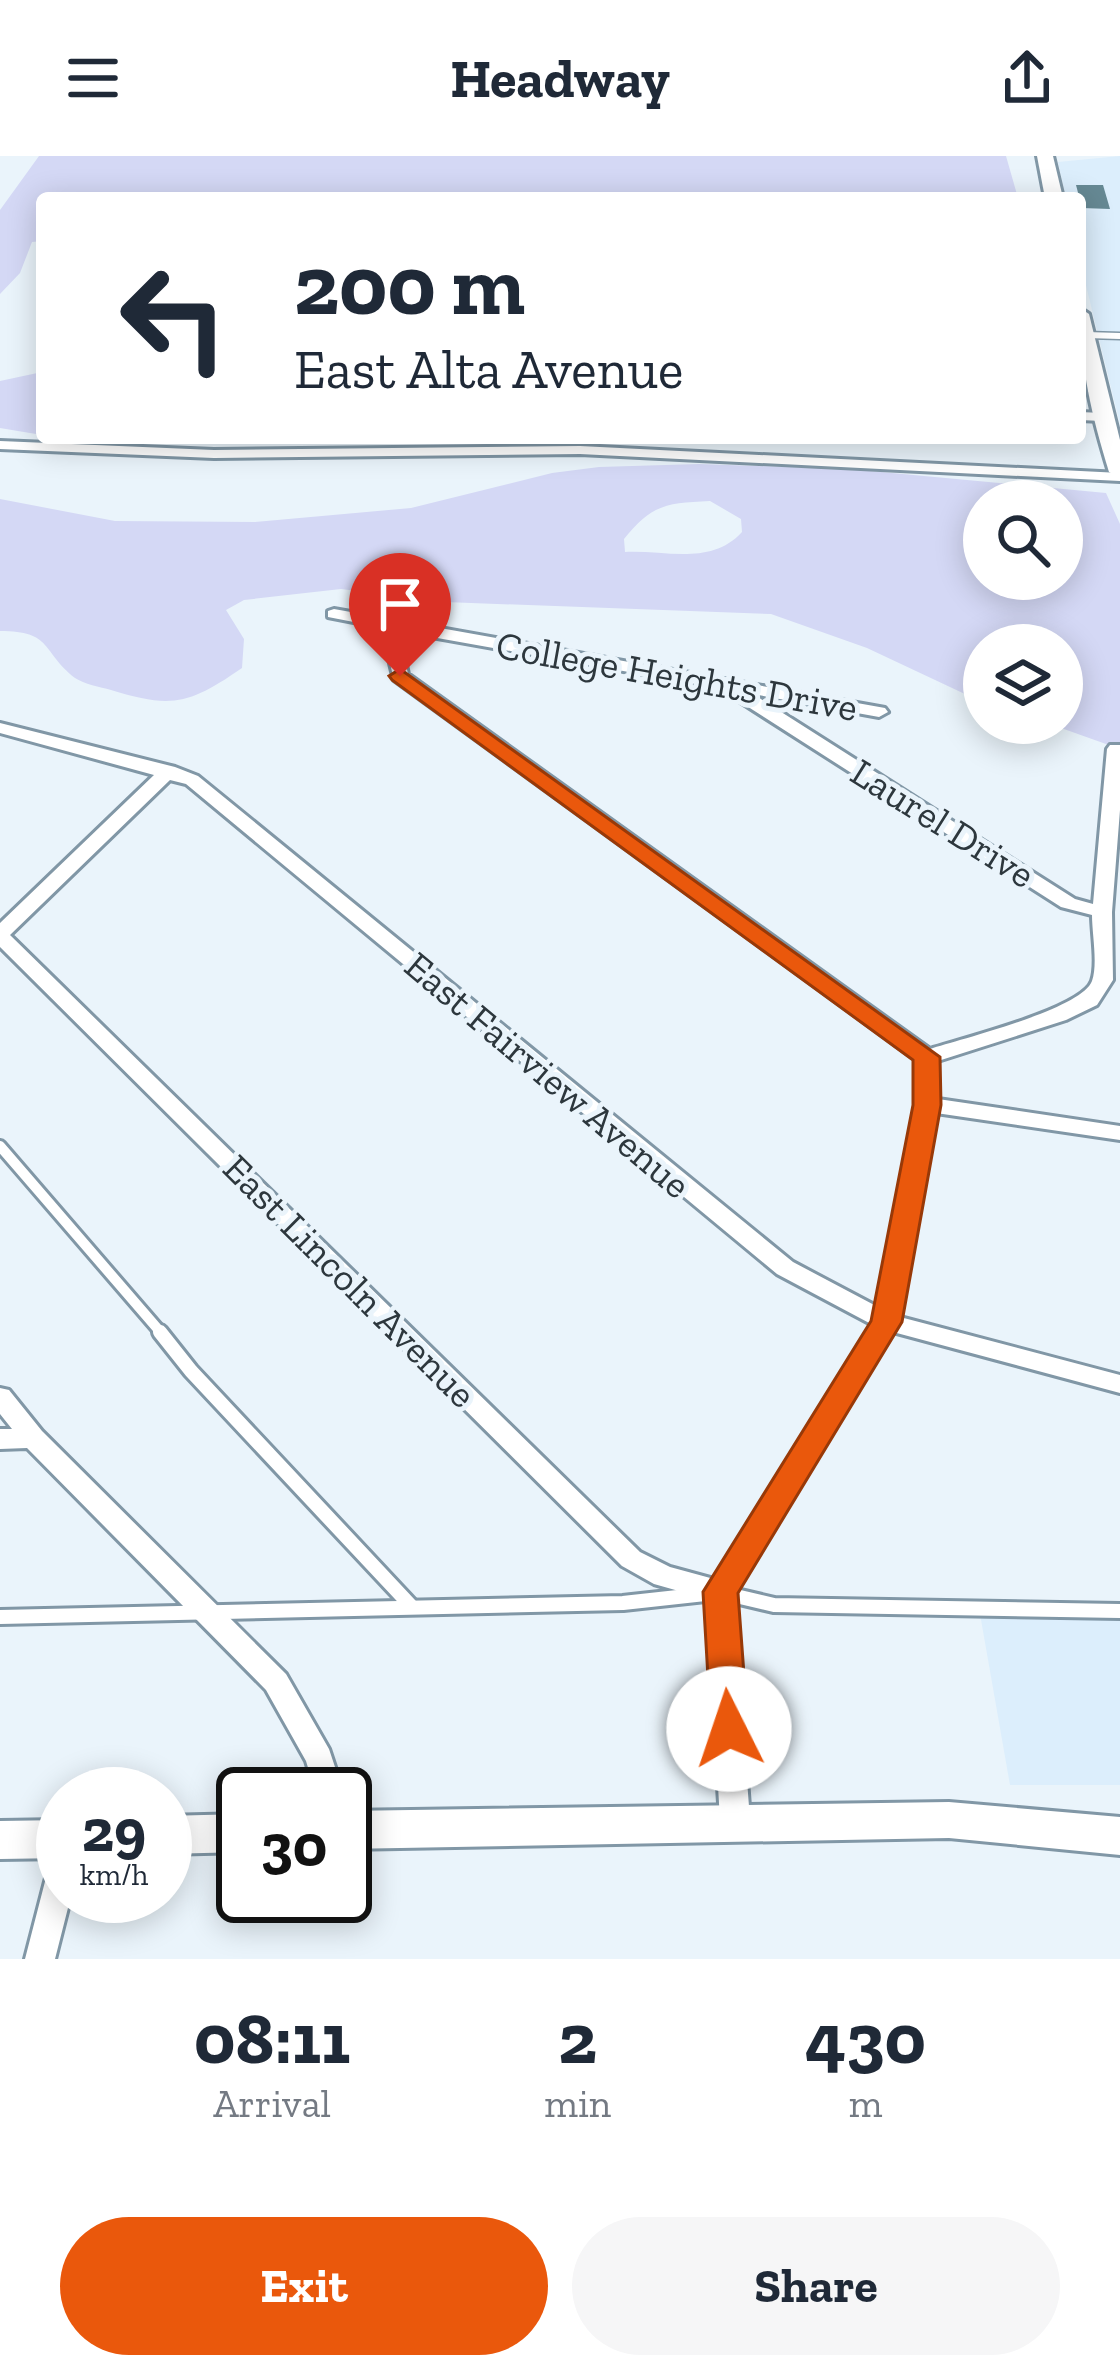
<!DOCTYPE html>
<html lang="en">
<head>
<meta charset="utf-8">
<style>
	body { margin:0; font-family:"Zilla Slab",serif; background:#f6f6f7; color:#1f2937; height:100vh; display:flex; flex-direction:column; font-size:45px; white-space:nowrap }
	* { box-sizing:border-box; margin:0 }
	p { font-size:39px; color:#747a83 }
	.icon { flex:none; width:66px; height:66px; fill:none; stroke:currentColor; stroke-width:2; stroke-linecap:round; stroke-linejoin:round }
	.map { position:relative; height:1803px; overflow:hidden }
	.sheet { display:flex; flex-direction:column; background:#fff; flex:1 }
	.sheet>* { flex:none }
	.guide { position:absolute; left:36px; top:36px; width:1050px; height:252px; border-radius:12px; box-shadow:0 6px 30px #0003; background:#fff; color:#1f2937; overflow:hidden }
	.controls { position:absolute; left:963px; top:324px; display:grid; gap:24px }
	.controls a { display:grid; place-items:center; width:120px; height:120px; border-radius:50%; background:#fff; box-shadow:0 6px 30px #0003; font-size:60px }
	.speed { position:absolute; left:36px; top:1611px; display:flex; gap:24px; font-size:60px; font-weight:700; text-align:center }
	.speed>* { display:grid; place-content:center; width:156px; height:156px; border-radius:50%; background:#fff; box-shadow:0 6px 30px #0003; line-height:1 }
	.speed small { font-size:30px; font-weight:400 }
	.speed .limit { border:6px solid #111; border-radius:18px; background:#fff; color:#111 }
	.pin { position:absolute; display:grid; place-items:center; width:102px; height:102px; color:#fff; margin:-123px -51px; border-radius:50% 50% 50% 0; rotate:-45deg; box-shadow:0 0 12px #0007 }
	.pin .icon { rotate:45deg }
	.me { position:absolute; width:132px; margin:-66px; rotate:356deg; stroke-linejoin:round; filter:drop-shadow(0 0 9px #0008) }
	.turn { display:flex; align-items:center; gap:42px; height:252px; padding:0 60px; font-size:54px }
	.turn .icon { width:156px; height:156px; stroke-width:2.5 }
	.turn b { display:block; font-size:84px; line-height:102px }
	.eta { display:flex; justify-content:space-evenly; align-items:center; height:204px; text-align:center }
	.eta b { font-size:72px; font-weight:700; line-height:84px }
	.primary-button { display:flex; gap:24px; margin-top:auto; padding:24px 60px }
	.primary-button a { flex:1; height:138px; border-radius:72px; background:#ea580c; color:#fff; font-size:48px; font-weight:700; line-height:138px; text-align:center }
	.primary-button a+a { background:#f6f6f7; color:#1f2937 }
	header { display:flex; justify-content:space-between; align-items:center; height:156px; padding:0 60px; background:#fff; font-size:54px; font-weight:700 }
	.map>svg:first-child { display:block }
</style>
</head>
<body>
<header><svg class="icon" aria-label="menu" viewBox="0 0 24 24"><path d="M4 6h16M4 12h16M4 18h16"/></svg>Headway<svg class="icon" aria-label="share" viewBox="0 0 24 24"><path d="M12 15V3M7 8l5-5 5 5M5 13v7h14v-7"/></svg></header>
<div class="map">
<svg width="1120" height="1803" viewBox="0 0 1120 1803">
	<rect width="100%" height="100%" fill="#eaf4fb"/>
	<g fill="#dceefc">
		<path d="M1120,0V268L1080,105V42H1066L1058,6Z"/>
		<path d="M1120,1457V1629H1010L980,1458Z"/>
	</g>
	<g fill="#d4d8f5" fill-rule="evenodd">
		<path d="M39,0H1006L1018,42H42V85L32,86L20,117L0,138V54Z"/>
		<path d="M42,216V279L0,272V225Z"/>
		<path d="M699,308L849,313L1106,337L1120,368V593L1047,567H1062V489H984V547L867,492L771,458L445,446L341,433L244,444L226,454L244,483L242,512C190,548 172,553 111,534C100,531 84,528 75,522C41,495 53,475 0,475V343L115,365L255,366L411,352L552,317L599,311ZM710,345L741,363L742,376C711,410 666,394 625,396L624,383C652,348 667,347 710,345ZM984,345H1062V423H984Z"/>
	</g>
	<path fill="#668994" d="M1076,29H1103L1110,53L1082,52Z"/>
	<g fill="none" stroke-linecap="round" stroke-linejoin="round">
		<g stroke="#8197a6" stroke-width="9">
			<path id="lane-far2" d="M1086,179L1120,180"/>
		</g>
		<g stroke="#8197a6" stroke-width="16">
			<path id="lane-far1" d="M0,990L163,1179"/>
		</g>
		<g stroke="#8197a6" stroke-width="20">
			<g id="lane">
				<path d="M160,1176L191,1215L412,1451"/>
				<path d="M723,1437L774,1449L1120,1455"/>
				<path d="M0,1461L623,1447L705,1438"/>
			</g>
		</g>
		<g stroke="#8197a6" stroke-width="6">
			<g id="street">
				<path d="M1080,256L1102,257L1109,261L1102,265L1080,264Z"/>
				<path d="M0,285L214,294L580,290L1120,317V325L580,298L214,302L0,293Z"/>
				<path d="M334,453L885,552L888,556L879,561L753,538L1075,743L1093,748L1107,593L1110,589H1120V654L1112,756L1113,824L1097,849L1066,864L938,905V943L1120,970V984L936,957L900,1161L1120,1219V1237L893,1176L733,1437L750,1664L745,1673L735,1677L725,1673L720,1664L707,1443L654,1428L622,1410L0,791V767L154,619L0,577V567L175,611L198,620L793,1106L878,1151L916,949V904L394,524L388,499L400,475L328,461V455ZM415,478L730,534L731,540L1061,751L1092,759C1092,778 1098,808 1092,825C1082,853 961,883 930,893L408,518L404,499ZM170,624L186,628L777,1118L873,1169L714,1423L670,1411L640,1396L10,779Z"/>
				<path d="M0,1232L9,1234L42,1275L286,1518L329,1593L344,1638H316L306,1605L266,1534L27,1292L0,1293V1273H12L0,1258Z"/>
				<path d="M63,1701V1740H71L55,1803H25L48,1714L53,1705Z"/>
			</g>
		</g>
		<g stroke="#8197a6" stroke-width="6">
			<g id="secondary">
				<path d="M1037,0H1053L1063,42H1045Z"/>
				<path d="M1080,152L1089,158L1120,284V322L1109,316C1092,261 1080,211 1080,152Z"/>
				<path d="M949,1646L1120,1661V1699L949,1682L345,1693V1655Z"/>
				<path d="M243,1658V1696L165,1698V1660Z"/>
				<path d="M63,1664V1702L0,1703V1665Z"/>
			</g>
		</g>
		<use href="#lane-far2" stroke="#fff" stroke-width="6"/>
		<use href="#lane-far1" stroke="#fff" stroke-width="10"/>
		<use href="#lane" stroke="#fff" stroke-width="14"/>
		<use href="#street" fill="#fff" fill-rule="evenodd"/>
		<use href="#secondary" fill="#fff" fill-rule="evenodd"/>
	</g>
	<path fill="#ea580c" stroke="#983908" stroke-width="3" d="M400,513L940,901L941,949L902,1166L738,1437L748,1573L742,1584L729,1589L716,1584L711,1573L703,1436L871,1165L913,949V904L392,524L389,520Z"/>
	<g text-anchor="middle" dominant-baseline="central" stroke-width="10" stroke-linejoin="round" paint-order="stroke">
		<g font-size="39" fill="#2d373d" stroke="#eaf4fb">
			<text transform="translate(677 520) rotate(10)">College Heights Drive</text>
			<text transform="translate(943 667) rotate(32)">Laurel Drive</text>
			<text transform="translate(548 919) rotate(40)">East Fairview Avenue</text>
			<text transform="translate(350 1125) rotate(45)">East Lincoln Avenue</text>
		</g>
	</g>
</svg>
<div class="controls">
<a><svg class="icon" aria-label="search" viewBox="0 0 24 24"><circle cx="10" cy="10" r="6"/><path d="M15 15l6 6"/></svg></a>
<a><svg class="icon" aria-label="layers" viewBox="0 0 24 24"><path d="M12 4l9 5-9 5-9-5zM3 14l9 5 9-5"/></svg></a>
</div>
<div class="speed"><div>29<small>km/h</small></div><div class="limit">30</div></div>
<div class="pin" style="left:400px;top:520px;background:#d93025"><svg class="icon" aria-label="arrive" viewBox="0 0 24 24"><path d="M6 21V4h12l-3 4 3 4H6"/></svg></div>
<svg class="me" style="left:729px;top:1573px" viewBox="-20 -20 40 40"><circle r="19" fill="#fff"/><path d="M0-13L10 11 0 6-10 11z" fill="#ea580c"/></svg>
<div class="guide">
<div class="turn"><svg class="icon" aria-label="left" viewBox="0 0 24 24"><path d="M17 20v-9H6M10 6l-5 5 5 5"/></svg><div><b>200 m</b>East Alta Avenue</div></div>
</div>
</div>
<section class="sheet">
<div class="eta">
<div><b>08:11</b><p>Arrival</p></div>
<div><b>2</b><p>min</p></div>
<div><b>430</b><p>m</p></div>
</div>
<div class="primary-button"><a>Exit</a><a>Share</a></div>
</section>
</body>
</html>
